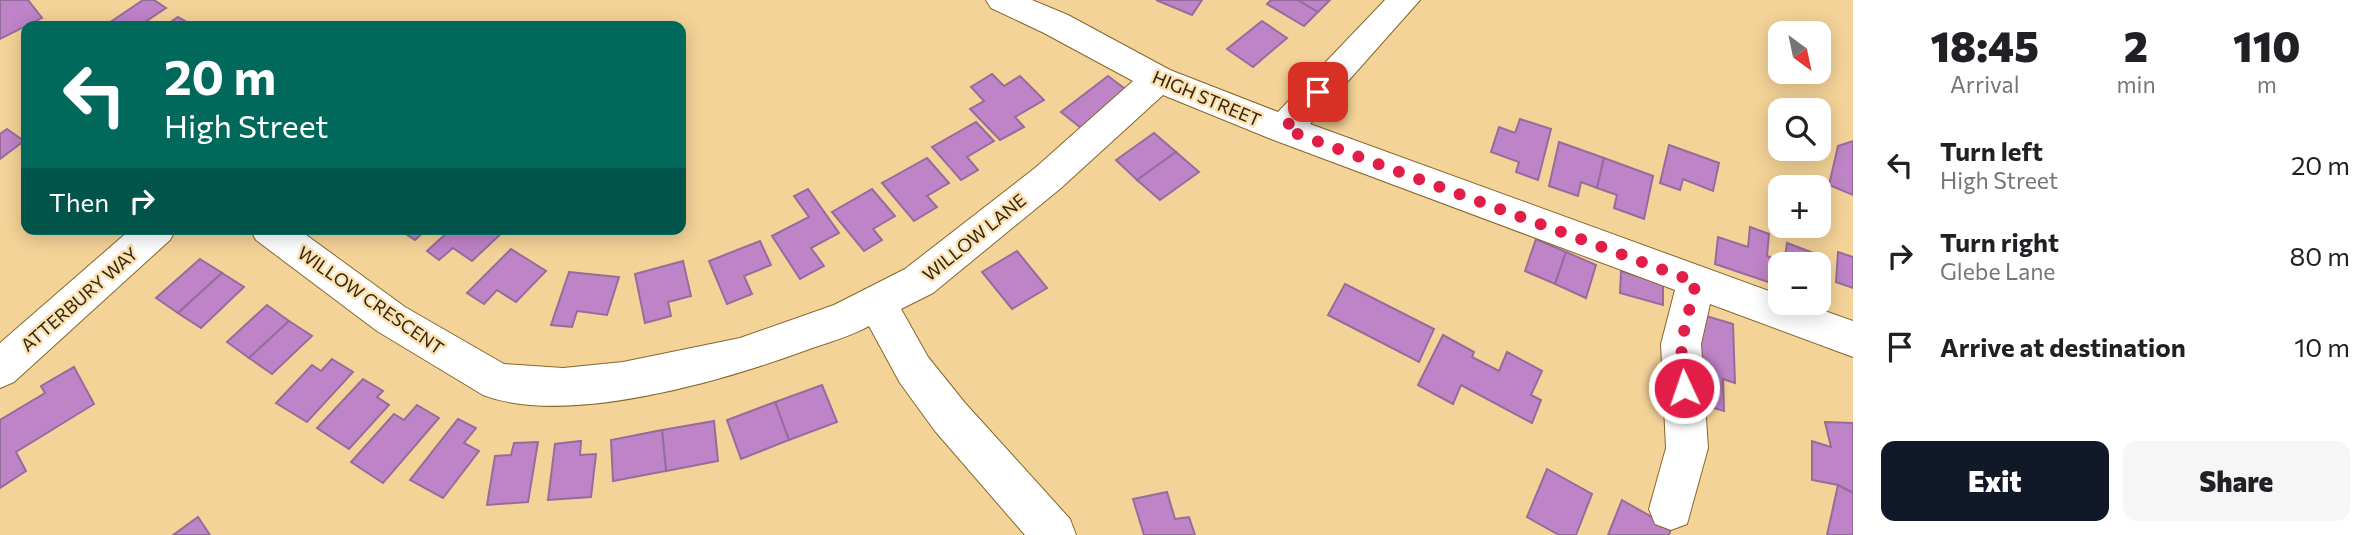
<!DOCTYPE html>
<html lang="en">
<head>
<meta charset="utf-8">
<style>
	body { margin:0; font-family:Commissioner,sans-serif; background:#f6f6f6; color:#202124; height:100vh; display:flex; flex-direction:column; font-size:26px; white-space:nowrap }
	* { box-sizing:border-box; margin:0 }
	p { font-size:23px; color:#757577 }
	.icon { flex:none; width:38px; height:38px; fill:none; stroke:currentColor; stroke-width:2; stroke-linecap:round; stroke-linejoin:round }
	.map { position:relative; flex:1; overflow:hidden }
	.side { display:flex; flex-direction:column; background:#fff; width:525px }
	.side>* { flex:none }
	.hud { position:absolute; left:21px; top:21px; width:665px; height:214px; border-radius:14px; box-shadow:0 4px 18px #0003; background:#00695c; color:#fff; overflow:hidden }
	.needle { width:46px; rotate:147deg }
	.buttons { position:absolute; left:1768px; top:21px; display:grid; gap:14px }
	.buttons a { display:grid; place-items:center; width:63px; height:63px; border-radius:14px; background:#fff; box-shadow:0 4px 18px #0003; font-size:35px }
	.pin { position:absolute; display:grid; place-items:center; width:60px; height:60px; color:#fff; margin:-30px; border-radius:14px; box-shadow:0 4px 10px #0006 }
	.me { position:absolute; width:77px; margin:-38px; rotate:357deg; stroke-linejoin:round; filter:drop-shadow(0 0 5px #0008) }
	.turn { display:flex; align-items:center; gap:24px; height:147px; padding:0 28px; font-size:32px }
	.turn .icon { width:91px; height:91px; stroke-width:2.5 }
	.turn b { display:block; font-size:49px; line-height:60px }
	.then { display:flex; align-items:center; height:66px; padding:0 28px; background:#0003; gap:14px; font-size:26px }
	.eta { display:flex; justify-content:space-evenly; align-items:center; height:119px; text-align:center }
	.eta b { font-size:42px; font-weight:800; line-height:49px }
	.primary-button { display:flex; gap:14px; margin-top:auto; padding:14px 28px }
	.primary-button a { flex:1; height:80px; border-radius:14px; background:#111827; color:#fff; font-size:28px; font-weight:800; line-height:80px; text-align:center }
	.primary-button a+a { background:#f6f6f6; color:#202124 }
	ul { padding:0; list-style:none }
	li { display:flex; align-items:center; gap:21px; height:91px; padding:0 28px }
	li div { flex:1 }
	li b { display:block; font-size:26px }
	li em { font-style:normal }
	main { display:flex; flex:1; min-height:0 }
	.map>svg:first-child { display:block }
</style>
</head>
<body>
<main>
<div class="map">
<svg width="1853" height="535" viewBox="0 0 1853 535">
	<rect width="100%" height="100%" fill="#f4d398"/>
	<g fill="#bf83c8" stroke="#956d9c" stroke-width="2">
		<path d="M0,0H28L42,18L0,39Z"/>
		<path d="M143,0H154L166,8L139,26H113L109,23Z"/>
		<path d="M1156,0H1202L1192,15Z"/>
		<path d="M1271,0H1298L1318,12L1304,26L1267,4Z"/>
		<path d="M1298,0H1330L1318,12Z"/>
		<path d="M178,17L194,26H165Z"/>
		<path d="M1262,21L1287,38L1253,67L1227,49Z"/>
		<path d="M992,74L1004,86L1020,76L1044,100L1015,117L1024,127L1000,140L970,109L984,101L971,87Z"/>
		<path d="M1108,76L1128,91L1081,128L1061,112Z"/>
		<path d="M1520,119L1551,129L1538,180L1516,172L1519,162L1491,152L1499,127L1515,133Z"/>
		<path d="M976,122L994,141L967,157L978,170L961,180L932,147Z"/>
		<path d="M7,129L24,141L0,159V134Z"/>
		<path d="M1154,133L1176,152L1137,180L1116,160Z"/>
		<path d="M1853,141V195L1829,185L1838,146Z"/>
		<path d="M1559,142L1604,158L1597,188L1581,182L1578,196L1549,186Z"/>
		<path d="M1669,145L1719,163L1713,191L1683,179L1680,190L1660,183Z"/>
		<path d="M1176,152L1199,172L1160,200L1137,180Z"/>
		<path d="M927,158L949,183L927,196L937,207L914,221L882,183Z"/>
		<path d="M1604,158L1653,176L1644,219L1614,208L1617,195L1597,188Z"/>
		<path d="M808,189L839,233L811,248L824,266L800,279L772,236L809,217L794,196Z"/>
		<path d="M872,189L895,216L873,229L882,240L864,251L832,212Z"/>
		<path d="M1750,227L1769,234L1767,256L1784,262L1780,264V286L1715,264L1718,237L1748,247Z"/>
		<path d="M398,229H427L415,240Z"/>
		<path d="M451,229H506L472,261L453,248L439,260L427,251Z"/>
		<path d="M1536,239L1566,252L1555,284L1525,271Z"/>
		<path d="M760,241L771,265L744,276L752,294L727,304L709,261Z"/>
		<path d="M1787,243L1816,254L1815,264H1784Z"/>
		<path d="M511,249L546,271L516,302L497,290L484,304L467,293Z"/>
		<path d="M1017,251L1047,288L1012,309L982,272Z"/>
		<path d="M1566,252L1596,265L1586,298L1555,284Z"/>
		<path d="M1838,252L1853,257V288L1836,282Z"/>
		<path d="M200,259L222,273L178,313L156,298Z"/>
		<path d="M683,261L691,296L668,302L671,316L645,323L635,274Z"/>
		<path d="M1621,271L1663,284V305L1620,293Z"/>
		<path d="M569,272L619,277L607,315L577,311L572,327L551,325Z"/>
		<path d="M222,273L244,287L201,328L178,313Z"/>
		<path d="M1345,284L1434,329L1419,362L1328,315Z"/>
		<path d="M267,305L289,321L249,358L227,342Z"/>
		<path d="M1696,313L1733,324L1735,383L1723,379L1724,411L1696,403Z"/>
		<path d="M289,321L312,336L272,374L249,358Z"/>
		<path d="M1443,335L1474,352L1472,357L1499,371L1507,352L1542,371L1531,395L1541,400L1532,423L1461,385L1453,404L1418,385Z"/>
		<path d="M332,359L353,372L307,422L276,403L312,365L321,371Z"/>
		<path d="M74,367L94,404L16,452L26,471L0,488V420L45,393L41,386Z"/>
		<path d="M363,379L383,391L377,397L389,405L349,449L317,428Z"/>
		<path d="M822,385L837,422L789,440L775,402Z"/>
		<path d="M775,402L789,440L741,459L727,420Z"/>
		<path d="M417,405L439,418L383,483L351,462L394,414L404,420Z"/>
		<path d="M458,419L476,428L464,443L479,451L443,498L410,480Z"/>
		<path d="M714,421L718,461L666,471L662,430Z"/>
		<path d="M1825,422L1853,423V493L1838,485L1812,480V441L1831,447Z"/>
		<path d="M662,430L666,471L613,481L611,440Z"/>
		<path d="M581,441L580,455L596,454L591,497L548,500L555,444Z"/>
		<path d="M538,442L528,502L487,505L495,456L511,455L514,443Z"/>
		<path d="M1547,469L1592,494L1576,535H1559L1527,517Z"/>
		<path d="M1838,485L1853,493V535H1827Z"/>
		<path d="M1167,492L1175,519L1189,517L1195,535H1144L1133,499Z"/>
		<path d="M1622,500L1671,528L1669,535H1608Z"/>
		<path d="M198,517L210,535H173Z"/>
	</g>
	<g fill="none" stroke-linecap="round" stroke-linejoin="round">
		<g stroke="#84672d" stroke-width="2">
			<g id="minor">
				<path d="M986,0H1032L1068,15L1170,70L1278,112L1385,0H1420L1310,124L1780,295V303H1802L1853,321V357L1710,304L1701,344L1708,448L1687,524L1671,530L1655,524L1649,509L1666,448L1661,344L1675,290L1271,139L1163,95L1061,188L933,293L901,309L928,357L965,403L1070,519L1076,535H1025L935,431L900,383L869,326C849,337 826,343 804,351C722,381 567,427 483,395L377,331L256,240L250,229H298L405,307L504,364L563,368L623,362L740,338L834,305L905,269L1035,168L1133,81L1044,33L991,8Z"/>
				<path d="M131,229H176L170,240L14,382L0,388V343Z"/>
			</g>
		</g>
		<use href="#minor" fill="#fff" fill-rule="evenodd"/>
	</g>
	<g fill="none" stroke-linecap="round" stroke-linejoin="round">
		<path stroke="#e11d48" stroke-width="12" stroke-dasharray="0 21.6" d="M1318,92L1284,129L1696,282L1681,344L1684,388"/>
	</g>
	<g text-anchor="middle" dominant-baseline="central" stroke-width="5" stroke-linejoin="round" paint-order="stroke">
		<g font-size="18" fill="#33270f" stroke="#fce1b2">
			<text transform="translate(1207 98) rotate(23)">HIGH STREET</text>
			<text transform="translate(974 237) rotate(-39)">WILLOW LANE</text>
			<text transform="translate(79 299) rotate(-41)">ATTERBURY WAY</text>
			<text transform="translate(371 300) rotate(35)">WILLOW CRESCENT</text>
		</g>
	</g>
</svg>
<div class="buttons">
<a><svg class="needle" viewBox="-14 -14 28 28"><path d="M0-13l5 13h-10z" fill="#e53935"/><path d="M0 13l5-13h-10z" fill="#757577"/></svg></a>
<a><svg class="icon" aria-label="search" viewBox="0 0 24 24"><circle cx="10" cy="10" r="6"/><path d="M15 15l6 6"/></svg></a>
<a>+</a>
<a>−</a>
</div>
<div class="pin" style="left:1318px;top:92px;background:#d93025"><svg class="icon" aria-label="arrive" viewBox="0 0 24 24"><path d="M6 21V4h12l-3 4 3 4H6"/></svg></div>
<svg class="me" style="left:1684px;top:388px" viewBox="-20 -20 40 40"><circle r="17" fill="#e11d48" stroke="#fff" stroke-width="3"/><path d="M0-11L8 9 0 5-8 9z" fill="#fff"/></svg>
<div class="hud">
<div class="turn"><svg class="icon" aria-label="left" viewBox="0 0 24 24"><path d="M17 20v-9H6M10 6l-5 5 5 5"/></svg><div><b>20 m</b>High Street</div></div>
<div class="then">Then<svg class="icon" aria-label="right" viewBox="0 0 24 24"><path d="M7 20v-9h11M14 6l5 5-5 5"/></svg></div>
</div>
</div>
<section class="side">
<div class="eta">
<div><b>18:45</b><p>Arrival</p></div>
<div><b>2</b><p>min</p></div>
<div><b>110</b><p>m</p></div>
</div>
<ul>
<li><svg class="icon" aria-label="left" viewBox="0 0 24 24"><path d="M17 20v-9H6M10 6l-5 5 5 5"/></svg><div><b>Turn left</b><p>High Street</p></div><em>20 m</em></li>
<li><svg class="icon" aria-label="right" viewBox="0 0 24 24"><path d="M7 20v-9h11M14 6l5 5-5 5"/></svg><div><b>Turn right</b><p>Glebe Lane</p></div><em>80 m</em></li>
<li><svg class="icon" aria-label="arrive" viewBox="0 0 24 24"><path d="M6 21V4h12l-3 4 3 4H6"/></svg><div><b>Arrive at destination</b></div><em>10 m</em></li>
</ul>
<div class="primary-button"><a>Exit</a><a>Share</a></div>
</section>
</main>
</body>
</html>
